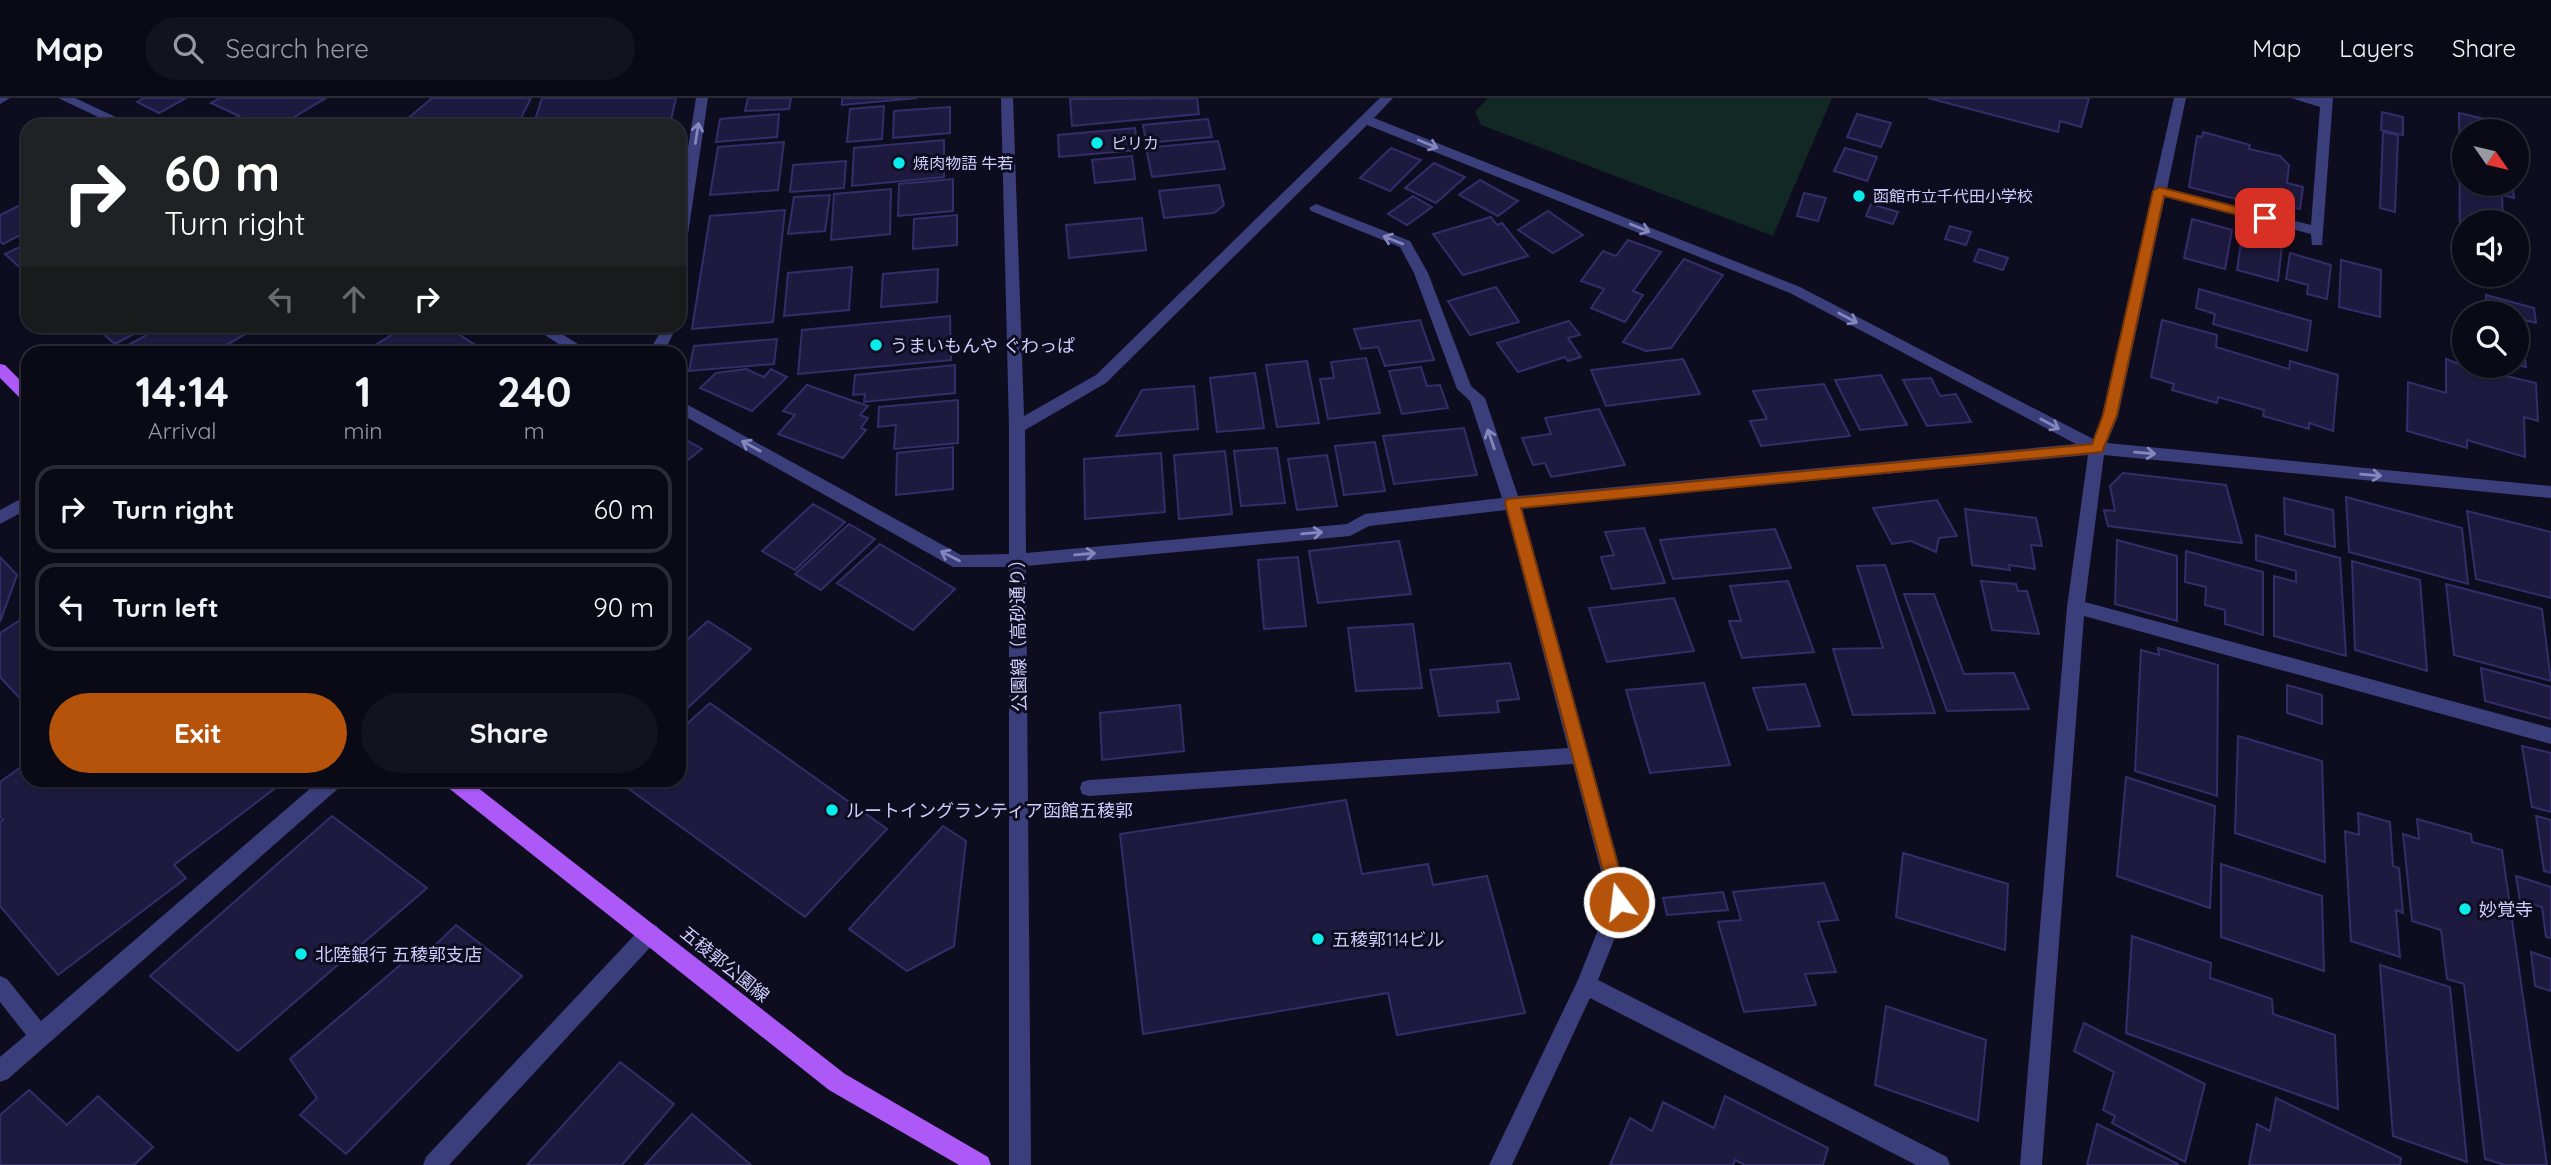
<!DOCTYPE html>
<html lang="en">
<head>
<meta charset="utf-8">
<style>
	body { margin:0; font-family:Quicksand,"Noto Sans JP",sans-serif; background:#131320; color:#f1f3f6; height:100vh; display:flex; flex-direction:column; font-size:26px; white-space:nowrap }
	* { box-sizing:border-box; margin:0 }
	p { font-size:23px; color:#999aa1 }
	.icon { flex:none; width:38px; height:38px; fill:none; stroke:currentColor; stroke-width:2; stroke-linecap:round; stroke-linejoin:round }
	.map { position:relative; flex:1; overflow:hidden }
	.panel { position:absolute; left:21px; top:248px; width:665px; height:441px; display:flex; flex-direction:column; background:#0a0a17; border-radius:21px; box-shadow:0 2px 5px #0004,0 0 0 2px #2a2b36 }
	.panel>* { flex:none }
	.top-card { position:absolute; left:21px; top:21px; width:665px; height:214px; border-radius:21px; box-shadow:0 2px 5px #0004,0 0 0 2px #2a2b36; background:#202124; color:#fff; overflow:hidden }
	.needle { width:46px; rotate:124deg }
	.controls { position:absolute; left:2452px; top:21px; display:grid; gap:14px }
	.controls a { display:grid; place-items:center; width:77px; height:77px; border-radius:50%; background:#0a0a17; box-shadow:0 2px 5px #0004,0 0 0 2px #2a2b36; font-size:35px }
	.pin { position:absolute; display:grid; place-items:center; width:60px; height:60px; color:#fff; margin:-30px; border-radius:14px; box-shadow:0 4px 10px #0006 }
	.me { position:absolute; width:77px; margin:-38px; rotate:345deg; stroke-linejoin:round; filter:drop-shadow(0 0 5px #0008) }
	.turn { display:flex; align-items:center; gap:24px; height:147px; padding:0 28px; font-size:32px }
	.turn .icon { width:91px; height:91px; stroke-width:2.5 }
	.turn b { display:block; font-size:49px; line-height:60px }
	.lanes { display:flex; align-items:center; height:66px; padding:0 28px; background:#0003; justify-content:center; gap:35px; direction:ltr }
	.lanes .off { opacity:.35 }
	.eta { display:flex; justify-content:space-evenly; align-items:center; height:119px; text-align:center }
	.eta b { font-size:42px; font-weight:800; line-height:49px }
	.cta { display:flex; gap:14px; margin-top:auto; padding:14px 28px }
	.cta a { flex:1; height:80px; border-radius:42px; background:#b45309; color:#fff; font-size:28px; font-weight:800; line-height:80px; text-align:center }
	.cta a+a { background:#131320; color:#f1f3f6 }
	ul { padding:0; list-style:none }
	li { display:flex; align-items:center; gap:21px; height:88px; margin:0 14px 10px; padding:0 14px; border:4px solid #2a2b36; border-radius:21px }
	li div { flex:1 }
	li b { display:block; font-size:26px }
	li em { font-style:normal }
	header { display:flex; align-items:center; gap:42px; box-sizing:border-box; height:98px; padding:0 35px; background:#0a0a17; border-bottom:2px solid #2a2b36 }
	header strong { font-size:33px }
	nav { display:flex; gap:38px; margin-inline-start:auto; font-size:24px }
	.search { width:490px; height:63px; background:#131320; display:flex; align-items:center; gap:18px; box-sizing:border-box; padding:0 24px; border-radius:38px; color:#999aa1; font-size:26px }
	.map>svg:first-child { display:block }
</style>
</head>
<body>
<header>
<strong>Map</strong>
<div class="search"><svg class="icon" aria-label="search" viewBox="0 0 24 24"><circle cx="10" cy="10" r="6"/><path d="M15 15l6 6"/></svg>Search here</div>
<nav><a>Map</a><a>Layers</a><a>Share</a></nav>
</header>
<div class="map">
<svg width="2551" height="1067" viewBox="0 0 2551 1067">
	<rect width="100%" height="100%" fill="#0e0d1f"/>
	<path fill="#112825" d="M1488,0H1832L1773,138L1481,27L1475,14Z"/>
	<g fill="#1e1a3f" stroke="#332d6a" stroke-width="2">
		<path d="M144,0H186L159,15L137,4Z"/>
		<path d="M220,0H326L279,28H223L239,18L211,5Z"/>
		<path d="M432,0H531L517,28H399Z"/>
		<path d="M542,0H676L671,22L582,28H533Z"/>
		<path d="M748,0H791L789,11L745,13Z"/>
		<path d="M842,0H917L842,7Z"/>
		<path d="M1197,0L1199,16L1072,28L1070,1Z"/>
		<path d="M1928,0H2089L2081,29L2060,23L2058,34Z"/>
		<path d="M884,8L882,41L847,44L850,11Z"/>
		<path d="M950,9V35L893,40L894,13Z"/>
		<path d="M2382,14L2403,19V37L2381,32Z"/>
		<path d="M2459,15L2498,24L2499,33H2464V86H2502L2513,90L2514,100L2502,97L2503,124H2464V153L2460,152Z"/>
		<path d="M779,16L777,39L716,44L720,21Z"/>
		<path d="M1857,16L1891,25L1881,49L1847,39Z"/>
		<path d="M1208,21L1212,39L1146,45L1143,27Z"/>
		<path d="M1135,30L1138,52L1059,59L1058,37Z"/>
		<path d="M2203,34L2250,47L2249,51L2280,58L2289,67L2287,85L2303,89L2300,111L2284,107L2283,113L2189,89L2197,38L2202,39Z"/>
		<path d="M2383,34L2398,37L2395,114L2380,110Z"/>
		<path d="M944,42V79L852,88L854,50Z"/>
		<path d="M1218,43L1225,71L1152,79L1146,50Z"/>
		<path d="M784,44L778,92L710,97L718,49Z"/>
		<path d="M1391,50L1421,62L1390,93L1360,80Z"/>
		<path d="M1845,50L1877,59L1867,83L1834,73Z"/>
		<path d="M1132,58L1135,81L1095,85L1092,62Z"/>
		<path d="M846,63L844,90L790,94L793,67Z"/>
		<path d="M1434,65L1465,79L1436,105L1405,90Z"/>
		<path d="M953,81V113L898,118L899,86Z"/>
		<path d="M1480,82L1518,103L1498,118L1459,97Z"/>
		<path d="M1219,87L1224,107L1214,115L1164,120L1159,93Z"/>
		<path d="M891,91L890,136L831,142L834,96Z"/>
		<path d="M1804,95L1826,100L1818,123L1797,118Z"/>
		<path d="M830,97L825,133L788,136L794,99Z"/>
		<path d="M1413,98L1432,109L1407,127L1388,116Z"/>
		<path d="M28,103V133L3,146L0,143V117Z"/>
		<path d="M1871,106L1898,114L1893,126L1866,118Z"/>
		<path d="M785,112L773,224L692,231L710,118Z"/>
		<path d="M1548,113L1583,137L1553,155L1518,132Z"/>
		<path d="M957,117V147L913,151L914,121Z"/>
		<path d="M1491,119L1497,127L1502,125L1528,158L1463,177L1433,136Z"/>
		<path d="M1142,120L1146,152L1069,160L1066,127Z"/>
		<path d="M2192,121L2232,132L2225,171L2184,160Z"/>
		<path d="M1950,128L1971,134L1966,147L1945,141Z"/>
		<path d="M2242,137L2282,147L2278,183L2237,172Z"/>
		<path d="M1628,142L1661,154L1633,193L1643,197L1625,224L1591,210L1604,191L1581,183L1603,153L1616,158Z"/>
		<path d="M28,145V177L5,156Z"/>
		<path d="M1979,151L2008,160L2003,172L1974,163Z"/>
		<path d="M2290,155L2331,167L2327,201L2307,196L2308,187L2286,181Z"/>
		<path d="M1684,161L1723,177L1671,250L1646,253L1623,244Z"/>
		<path d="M2341,162L2381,172L2380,219L2339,209Z"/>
		<path d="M852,169L849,212L784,218L788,175Z"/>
		<path d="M938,171L937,204L881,209L883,176Z"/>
		<path d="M1496,189L1519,224L1470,237L1448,203Z"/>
		<path d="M2199,191L2311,223L2307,253L2213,226L2215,216L2196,210Z"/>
		<path d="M2486,197L2534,210L2536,225L2516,220V215L2486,211Z"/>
		<path d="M950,218L951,262L798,276L802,232Z"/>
		<path d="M1420,222L1434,262L1385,268L1378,249L1361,251L1354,231Z"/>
		<path d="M2162,222L2217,237L2216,249L2289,271L2290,263L2338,277L2333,333L2309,325V331L2263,318L2264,312L2218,299L2217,305L2172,292L2174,286L2151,279Z"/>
		<path d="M1569,223L1580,237L1568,240L1581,259L1568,263L1565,259L1518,274L1497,245Z"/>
		<path d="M2516,226L2521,227L2526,269L2516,267Z"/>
		<path d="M94,228H149L115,246Z"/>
		<path d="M163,228H259L211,256H127L121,251Z"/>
		<path d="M406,228H446L489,256H361Z"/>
		<path d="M595,228H622L611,236Z"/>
		<path d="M777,241L774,266L689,273L694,248Z"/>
		<path d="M1366,260L1380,315L1328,321L1320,281L1334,280L1331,264Z"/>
		<path d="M1683,261L1700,296L1606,308L1591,272Z"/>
		<path d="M2446,261L2464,268L2536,285L2538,323L2524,319L2525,359L2467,342V350L2407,333L2408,284L2446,295Z"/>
		<path d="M1307,263L1319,325L1277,329L1266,267Z"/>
		<path d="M955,267V295L864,304L865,296L853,297L855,277Z"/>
		<path d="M1421,269L1427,288L1440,287L1448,310L1402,316L1389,273Z"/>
		<path d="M746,271L764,279L771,271L787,279L752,313L700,290L716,275Z"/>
		<path d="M1255,275L1264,330L1217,334L1210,280Z"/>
		<path d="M1881,277L1907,327L1860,332L1835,282Z"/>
		<path d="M1931,280L1940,298L1956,296L1971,324L1927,328L1903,282Z"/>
		<path d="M1824,286L1850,338L1761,348L1750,323L1767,321L1753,293Z"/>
		<path d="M807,287L868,308L860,317L868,320L861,330L866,332L843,360L778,336L795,317L783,313Z"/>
		<path d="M1194,288L1198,331L1116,338L1142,292Z"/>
		<path d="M958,302V345L894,351L896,327L878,329L879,309Z"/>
		<path d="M1599,311L1625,367L1551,379L1545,365L1533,367L1522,340L1551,336L1545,320Z"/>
		<path d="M1464,330L1477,377L1394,386L1383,338Z"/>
		<path d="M679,338L702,351L679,369Z"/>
		<path d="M1375,344L1385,393L1344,397L1335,348Z"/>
		<path d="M953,349V391L896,397L897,355Z"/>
		<path d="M1277,350L1285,405L1241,408L1234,353Z"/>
		<path d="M1225,353L1232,416L1179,421L1174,357Z"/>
		<path d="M1161,355L1165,414L1085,421L1084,361Z"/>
		<path d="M1327,357L1337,408L1297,412L1288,361Z"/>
		<path d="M2123,375L2226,387L2242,445L2108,428L2104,412L2115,413L2110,388Z"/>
		<path d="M2346,399L2462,430L2468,486L2349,454Z"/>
		<path d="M2284,400L2333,412L2335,449L2285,436Z"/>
		<path d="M1937,402L1957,438L1939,440L1936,454L1911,443L1892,446L1873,410Z"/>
		<path d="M813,406L845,424L795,472L762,453Z"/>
		<path d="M1965,411L2036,420L2042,448L2031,447L2035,471L2009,467L2010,472L1972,467Z"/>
		<path d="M2467,413L2551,434V500L2476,481Z"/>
		<path d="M849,426L875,441L821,492L795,476Z"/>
		<path d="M1644,430L1665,485L1612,491L1601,459L1614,457L1605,434Z"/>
		<path d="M1775,431L1791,470L1673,481L1660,442Z"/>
		<path d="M2256,437L2340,460L2346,558L2274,538V478L2296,484V473L2256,462Z"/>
		<path d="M2117,442L2177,458V523L2115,506Z"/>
		<path d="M1399,443L1411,496L1318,505L1309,453Z"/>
		<path d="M880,446L955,491L913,532L837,485Z"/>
		<path d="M2186,453L2263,474V537L2225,526V512L2205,507L2206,489L2185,484Z"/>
		<path d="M0,459L17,477L0,524Z"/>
		<path d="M1298,459L1306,528L1264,531L1258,462Z"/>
		<path d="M2352,463L2420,482L2427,573L2355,552Z"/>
		<path d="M1885,467L1935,615L1853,617L1833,551L1883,550L1857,468Z"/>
		<path d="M1788,483L1814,554L1742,560L1729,523H1741L1730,488Z"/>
		<path d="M1981,483L2016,486L2018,493H2027L2039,536L1992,532Z"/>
		<path d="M2446,486L2542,511L2551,583L2454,557Z"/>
		<path d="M1904,496H1934L1964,576L2014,575L2029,611L1947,613Z"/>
		<path d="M1674,500L1694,553L1607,564L1589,510Z"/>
		<path d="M28,517V609L0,579V535Z"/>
		<path d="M708,523L751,551L679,618V549Z"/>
		<path d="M1413,526L1422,590L1356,593L1348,530Z"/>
		<path d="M2158,550L2218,567L2217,698L2135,673L2141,552L2159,557Z"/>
		<path d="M1510,565L1519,601L1497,603L1499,614L1439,618L1430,572Z"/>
		<path d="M2481,570L2551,589V621L2485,603Z"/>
		<path d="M1704,585L1730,667L1650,675L1626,592Z"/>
		<path d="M1805,586L1820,628L1768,632L1753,590Z"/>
		<path d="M2287,587L2322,597V626L2287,615Z"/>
		<path d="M710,605L887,731L805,819L622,686L626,682H679V633Z"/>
		<path d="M1180,607L1184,653L1102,662L1100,615Z"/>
		<path d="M2238,638L2322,663L2325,764L2235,735Z"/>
		<path d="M2522,648L2551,655V714L2532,709Z"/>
		<path d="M28,664V682H266L274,691L174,767L186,780L58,877L0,808V724L3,722L0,718V684Z"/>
		<path d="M2126,679L2215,708L2210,810L2117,778Z"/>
		<path d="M1346,702L1362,776L1428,766L1433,787L1487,778L1525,915L1397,937L1388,895L1143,936L1120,736Z"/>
		<path d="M2358,715L2390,724L2393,768L2399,770L2403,815L2396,812L2400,859L2351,843L2345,733L2359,737Z"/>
		<path d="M332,718L427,790L238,953L150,878Z"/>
		<path d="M2536,718L2551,722V775L2544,773Z"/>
		<path d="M2417,721L2471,736L2472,744L2502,752L2547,1067H2505L2485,1061L2464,886L2447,881L2441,832L2412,823L2403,736L2419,741Z"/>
		<path d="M943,728L966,743L954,848L907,873L849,831Z"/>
		<path d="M1903,755L2008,786L2005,852L1896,819Z"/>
		<path d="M2221,766L2322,798L2324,873L2221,839Z"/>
		<path d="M2516,778L2551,789V840L2546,839L2542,809L2520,803Z"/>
		<path d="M1824,785L1838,822L1818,824L1836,874L1805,876L1816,907L1744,914L1718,824L1741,822L1733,794Z"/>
		<path d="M1723,794L1728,812L1667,817L1663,800Z"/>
		<path d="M456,827L522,878L346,1056L300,1017L317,1000L290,961L419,851L426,856Z"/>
		<path d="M2132,838L2211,865L2210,880L2272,901L2273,916L2335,937L2338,1011L2126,935Z"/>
		<path d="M2531,854L2551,861V893L2535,888Z"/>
		<path d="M2380,867L2450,889L2467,1064L2393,1038Z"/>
		<path d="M1886,908L1986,942L1978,1023L1875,987Z"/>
		<path d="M2084,925L2205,986L2185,1064L2112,1025L2115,1018L2103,1012L2114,974L2074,953Z"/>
		<path d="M620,964L674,1006L622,1067H527Z"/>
		<path d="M29,992L67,1027L98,998L153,1049L134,1067H0V1017Z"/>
		<path d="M1725,998L1828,1050L1823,1067H1745L1735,1062L1733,1067H1610L1630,1020L1652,1033L1663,1004L1714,1030Z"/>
		<path d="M2276,1000L2401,1060L2400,1067H2249L2257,1026L2270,1033Z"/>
		<path d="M692,1016L751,1067H645Z"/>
		<path d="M2097,1026L2178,1066V1067H2087Z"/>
	</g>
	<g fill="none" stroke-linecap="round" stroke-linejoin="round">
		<g fill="#3a3f7c" fill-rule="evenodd">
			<path d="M0,0H10L0,6Z"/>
			<path d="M58,0H75L135,28H117Z"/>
			<path d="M696,0H708L686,150L679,155V105Z"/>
			<path d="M1001,0H1013L1024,318L1096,277L1380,0H1393L1374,20L1800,189L2093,341L2102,318L2174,0H2186L2167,91L2311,127L2320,9L2291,0H2333L2322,147H2312L2311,136L2165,99L2118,318L2107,345L2551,388V400L2104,357L2085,504L2551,630V646L2084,518L2042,1067H2020L2067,509L2088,357L1522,410L1629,804L1598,882L1947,1059L1950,1067H1916L1590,900L1512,1067H1489L1578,882L1609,804L1573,666L1089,698L1082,696L1080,690L1082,684L1089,682L1568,650L1506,412L1369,428L1350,438L1026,468L1031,1067H1009V469H953L679,315V302L961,457L1009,456V329ZM1367,27L1790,195L2076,346L1518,398L1485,300L1471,288L1428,175L1410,143L1316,106L1309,110L1311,113L1400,149L1414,175L1457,291L1470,303L1502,400L1365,416L1347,426L1026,455L1025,332L1106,285Z"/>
			<path d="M531,228H549L594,256H574Z"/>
			<path d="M660,228H674L673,236L663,256H648L659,236Z"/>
			<path d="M28,397V411L0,426V412Z"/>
			<path d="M320,682H343L341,688L8,981L0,984V959L26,937L0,904V878L7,881L41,923Z"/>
			<path d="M650,825L657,828L660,835L657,842L449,1067H423L426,1059L643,828Z"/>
		</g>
		<g fill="#ac59f8" fill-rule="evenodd">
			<path d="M0,266L5,267L28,290V305L23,303L0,280Z"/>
			<path d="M444,682H468L845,976L988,1059L991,1067H959L829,992L446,688Z"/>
		</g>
	</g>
	<defs><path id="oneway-shaft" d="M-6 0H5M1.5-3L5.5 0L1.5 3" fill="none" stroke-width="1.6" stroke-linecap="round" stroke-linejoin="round" transform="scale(1.75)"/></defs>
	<g stroke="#8486bc">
		<use href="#oneway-shaft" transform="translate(697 35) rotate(-81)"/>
		<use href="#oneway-shaft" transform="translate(1428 46) rotate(22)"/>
		<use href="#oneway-shaft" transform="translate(1640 130) rotate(22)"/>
		<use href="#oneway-shaft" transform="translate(1393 142) rotate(-158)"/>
		<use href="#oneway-shaft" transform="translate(1848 220) rotate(28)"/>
		<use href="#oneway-shaft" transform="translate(2050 326) rotate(28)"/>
		<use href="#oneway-shaft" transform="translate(1491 341) rotate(-109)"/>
		<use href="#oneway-shaft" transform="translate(751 348) rotate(-151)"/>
		<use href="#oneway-shaft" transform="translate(2145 355) rotate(5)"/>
		<use href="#oneway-shaft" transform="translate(2371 377) rotate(5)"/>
		<use href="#oneway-shaft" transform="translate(1312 435) rotate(-5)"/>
		<use href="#oneway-shaft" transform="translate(1085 456) rotate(-5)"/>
		<use href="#oneway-shaft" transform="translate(950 458) rotate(-153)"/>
	</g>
	<path fill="#b45309" stroke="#753606" stroke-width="2" d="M2159,89L2269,117L2271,120L2265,124L2164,98L2117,317L2102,354L1521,410L1628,804L1625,810L1619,812L1613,810L1505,405L1507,401L2092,346L2103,317L2153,93Z"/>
	<g fill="#0aeceb" stroke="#0e0d1f" stroke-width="2.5">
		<circle cx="1097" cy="45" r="7"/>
		<circle cx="899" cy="65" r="7"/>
		<circle cx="1859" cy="98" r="7"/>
		<circle cx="876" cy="247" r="7"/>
		<circle cx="832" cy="712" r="7"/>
		<circle cx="2465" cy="811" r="7"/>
		<circle cx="1318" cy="841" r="7"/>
		<circle cx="301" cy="856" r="7"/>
	</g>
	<g text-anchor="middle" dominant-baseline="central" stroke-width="6" stroke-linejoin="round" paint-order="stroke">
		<g font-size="16" fill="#cecdfd" stroke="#0e0d1f" text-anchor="start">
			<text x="1111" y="45">ピリカ</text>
			<text x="913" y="65">焼肉物語 牛若</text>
			<text x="1873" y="98">函館市立千代田小学校</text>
		</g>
		<g font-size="18" fill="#cecdfd" stroke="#0e0d1f" text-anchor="start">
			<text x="890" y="247">うまいもんや ぐわっぱ</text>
			<text x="846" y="712">ルートイングランティア函館五稜郭</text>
			<text x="2479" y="811">妙覚寺</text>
			<text x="1332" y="841">五稜郭114ビル</text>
			<text x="315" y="856">北陸銀行 五稜郭支店</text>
		</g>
		<g font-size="18" fill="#cecdfd" stroke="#0e0d1f">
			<text transform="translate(1018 533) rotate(-91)">公園線（高砂通り）</text>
			<text transform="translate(725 866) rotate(39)">五稜郭公園線</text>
		</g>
	</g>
</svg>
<div class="controls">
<a><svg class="needle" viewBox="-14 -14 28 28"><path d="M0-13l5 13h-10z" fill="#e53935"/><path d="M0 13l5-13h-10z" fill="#999aa1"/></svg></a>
<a><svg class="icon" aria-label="sound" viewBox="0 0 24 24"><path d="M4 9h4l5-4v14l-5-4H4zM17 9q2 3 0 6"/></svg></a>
<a><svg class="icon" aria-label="search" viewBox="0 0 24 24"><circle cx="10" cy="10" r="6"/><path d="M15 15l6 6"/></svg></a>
</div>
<div class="pin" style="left:2265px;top:120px;background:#d93025"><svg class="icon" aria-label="arrive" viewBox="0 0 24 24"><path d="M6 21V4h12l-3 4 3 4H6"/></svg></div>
<svg class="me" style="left:1619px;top:804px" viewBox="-20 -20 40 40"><circle r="17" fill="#b45309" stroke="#fff" stroke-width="3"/><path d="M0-11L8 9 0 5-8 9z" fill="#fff"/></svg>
<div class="top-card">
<div class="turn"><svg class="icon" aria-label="right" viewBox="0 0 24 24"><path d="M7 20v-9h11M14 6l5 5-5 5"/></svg><div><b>60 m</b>Turn right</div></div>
<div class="lanes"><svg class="icon off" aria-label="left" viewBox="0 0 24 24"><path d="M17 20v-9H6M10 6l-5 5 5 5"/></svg><svg class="icon off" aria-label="ahead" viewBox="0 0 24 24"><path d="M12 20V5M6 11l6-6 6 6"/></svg><svg class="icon" aria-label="right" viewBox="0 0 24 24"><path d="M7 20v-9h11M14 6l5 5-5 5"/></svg></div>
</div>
<section class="panel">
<div class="eta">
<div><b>14:14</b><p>Arrival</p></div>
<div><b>1</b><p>min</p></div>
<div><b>240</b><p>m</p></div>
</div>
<ul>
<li><svg class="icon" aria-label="right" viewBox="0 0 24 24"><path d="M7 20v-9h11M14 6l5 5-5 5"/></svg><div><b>Turn right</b></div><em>60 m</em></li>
<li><svg class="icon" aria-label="left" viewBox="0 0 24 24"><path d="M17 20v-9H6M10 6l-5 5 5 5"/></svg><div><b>Turn left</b></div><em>90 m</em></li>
</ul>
<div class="cta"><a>Exit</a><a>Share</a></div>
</section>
</div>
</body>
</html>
